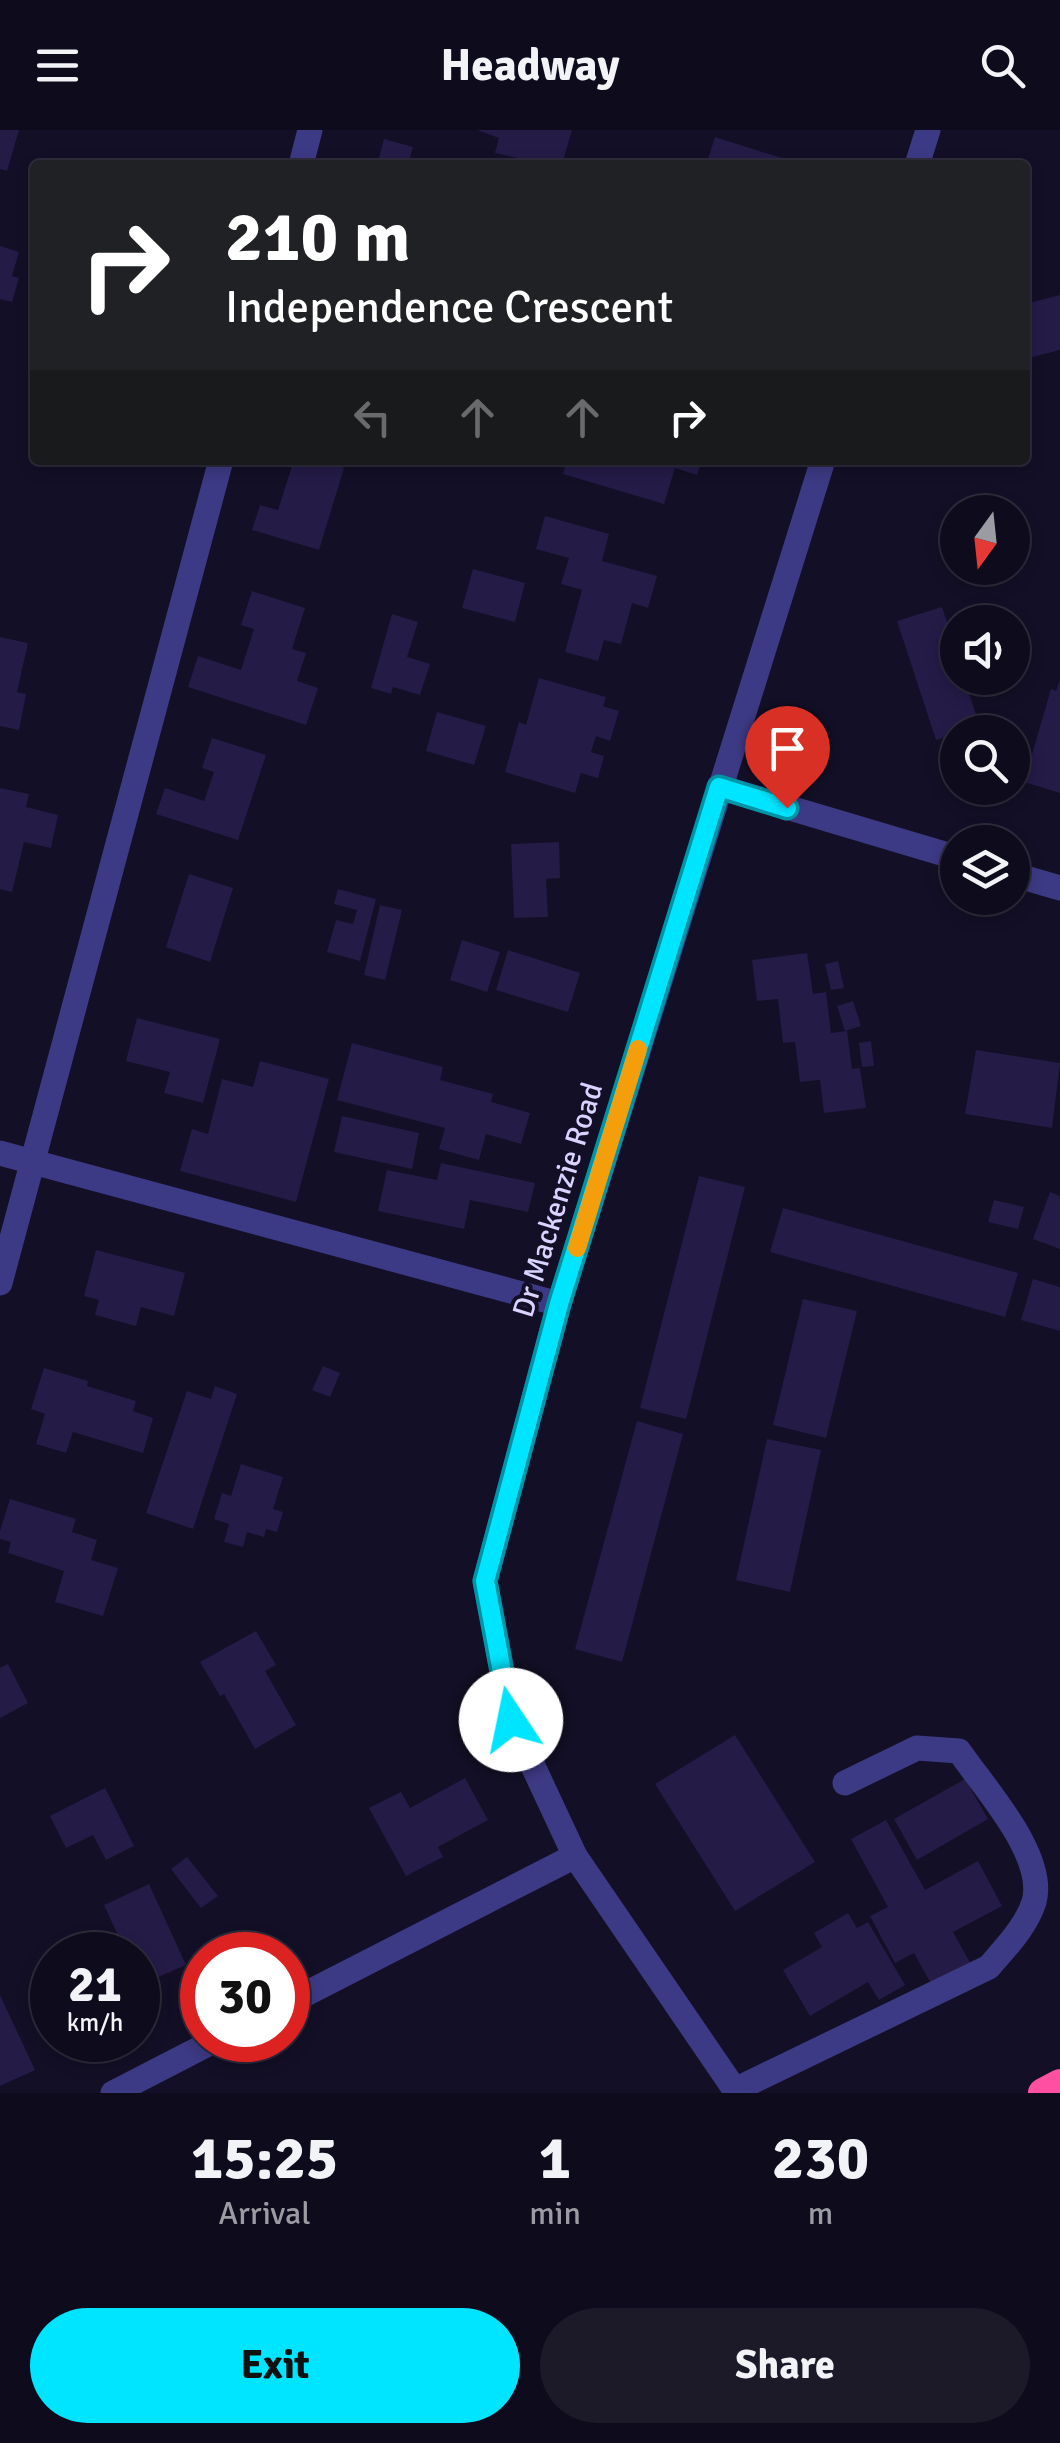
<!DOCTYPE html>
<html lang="en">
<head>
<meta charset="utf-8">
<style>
	body { margin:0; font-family:Signika,sans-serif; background:#1c1929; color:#f1f3f6; height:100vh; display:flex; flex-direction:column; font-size:38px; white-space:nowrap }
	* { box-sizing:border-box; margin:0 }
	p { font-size:32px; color:#9b9ba3 }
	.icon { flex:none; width:55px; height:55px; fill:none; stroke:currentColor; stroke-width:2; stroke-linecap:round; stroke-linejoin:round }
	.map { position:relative; height:1963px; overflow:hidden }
	.panel { display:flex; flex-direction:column; background:#0e0b1c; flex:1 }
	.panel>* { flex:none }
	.top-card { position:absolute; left:30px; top:30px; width:1000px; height:305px; border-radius:10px; box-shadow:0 5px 15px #0003,0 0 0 2px #2e2b3b; background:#202124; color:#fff; overflow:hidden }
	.needle { width:65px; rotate:195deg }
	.tools { position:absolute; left:940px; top:365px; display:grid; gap:20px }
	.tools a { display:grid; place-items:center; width:90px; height:90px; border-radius:50%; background:#0e0b1c; box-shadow:0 5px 15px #0003,0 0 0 2px #2e2b3b; font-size:50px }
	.speed { position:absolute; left:30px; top:1802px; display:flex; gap:20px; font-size:50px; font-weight:700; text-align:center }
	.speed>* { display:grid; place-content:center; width:130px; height:130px; border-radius:50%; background:#0e0b1c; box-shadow:0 5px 15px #0003,0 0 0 2px #2e2b3b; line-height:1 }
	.speed small { font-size:25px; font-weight:400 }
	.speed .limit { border:15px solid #d22; background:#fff; color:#111 }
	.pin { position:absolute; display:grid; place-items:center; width:85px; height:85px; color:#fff; margin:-102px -42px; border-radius:50% 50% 50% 0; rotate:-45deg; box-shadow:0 0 10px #0007 }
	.pin .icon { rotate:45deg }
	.me { position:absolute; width:110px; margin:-55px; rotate:349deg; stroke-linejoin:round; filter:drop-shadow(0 0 8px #0008) }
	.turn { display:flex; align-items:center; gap:35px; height:210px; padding:0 30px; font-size:45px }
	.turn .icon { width:130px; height:130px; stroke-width:2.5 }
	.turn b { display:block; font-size:70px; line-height:85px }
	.lanes { display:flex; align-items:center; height:95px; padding:0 30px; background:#0003; justify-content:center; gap:50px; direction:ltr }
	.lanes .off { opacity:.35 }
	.eta { display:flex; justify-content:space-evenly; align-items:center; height:170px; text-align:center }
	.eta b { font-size:60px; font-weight:700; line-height:70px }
	.action { display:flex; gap:20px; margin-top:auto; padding:20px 30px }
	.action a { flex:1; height:115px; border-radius:60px; background:#00e5ff; color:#111; font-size:40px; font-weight:700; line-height:115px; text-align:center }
	.action a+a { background:#1c1929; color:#f1f3f6 }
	header { display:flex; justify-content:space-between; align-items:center; height:130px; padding:0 30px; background:#0e0b1c; font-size:45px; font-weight:700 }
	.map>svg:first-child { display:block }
</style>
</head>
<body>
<header><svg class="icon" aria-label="menu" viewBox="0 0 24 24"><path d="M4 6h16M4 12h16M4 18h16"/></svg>Headway<svg class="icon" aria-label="search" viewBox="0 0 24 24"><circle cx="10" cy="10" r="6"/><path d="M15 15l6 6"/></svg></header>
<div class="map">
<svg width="1060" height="1963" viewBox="0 0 1060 1963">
	<rect width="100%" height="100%" fill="#130f26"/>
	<g fill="#241b47">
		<path d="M0,0H19L7,41L0,39Z"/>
		<path d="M477,0H572L563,31L551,28L549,35L495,23L499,8Z"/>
		<path d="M715,7L801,34V35H706Z"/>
		<path d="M384,9L413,17L409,31L421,35H377Z"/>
		<path d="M0,116L19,122L12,146L19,148L12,172L0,169Z"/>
		<path d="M1060,165V220L1025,229V174Z"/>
		<path d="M294,330H320L344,338L319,420L252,400L260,375L278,380Z"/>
		<path d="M567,330H702L697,345L675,338L664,374L563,344Z"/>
		<path d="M545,386L609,404L602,431L657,446L648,478L632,473L621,514L604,510L598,531L565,522L582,460L561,454L569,428L536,419Z"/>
		<path d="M473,439L525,453L515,492L462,478Z"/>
		<path d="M252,461L305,478L292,519L306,523L297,551L318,558L306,595L188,557L198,526L241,540L254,499L241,495Z"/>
		<path d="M942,477L958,526V548H964L980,597L936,610L897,491Z"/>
		<path d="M392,484L418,492L407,527L430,534L420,565L393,557L391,564L371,558Z"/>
		<path d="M0,507L28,513L17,562L26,564L19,600L0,596Z"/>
		<path d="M539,548L606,567L603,576L619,581L610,611L596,606L591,622L604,626L598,648L581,643L575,663L505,642L519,592L526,595Z"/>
		<path d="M1060,550V663L1024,652L1051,559L1056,561Z"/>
		<path d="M437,582L486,596L474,635L426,621Z"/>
		<path d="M212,608L266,625L238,710L156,684L165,658L204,671L214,642L202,638Z"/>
		<path d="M0,658L29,664L26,677L58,685L51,718L24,712L12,762L0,759Z"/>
		<path d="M559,712L560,748L546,749L548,787L514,788L511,714Z"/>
		<path d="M189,744L233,758L210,832L166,817Z"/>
		<path d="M338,759L376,769L360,831L327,822L336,790L353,794L357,780L334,774Z"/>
		<path d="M380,775L402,780L385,850L364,845Z"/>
		<path d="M462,810L500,822L487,862L450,850Z"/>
		<path d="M508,820L580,843L568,882L496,860Z"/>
		<path d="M807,823L813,864L826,862L831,903L847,901L852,939L860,938L866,978L824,983L820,950L800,952L795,912L783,913L778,869L757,871L752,830Z"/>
		<path d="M838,831L844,858L831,860L825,834Z"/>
		<path d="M853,871L861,896L845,901L837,876Z"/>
		<path d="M137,888L220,909L203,973L164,963L170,942L126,931Z"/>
		<path d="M871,911L874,936L862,937L859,913Z"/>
		<path d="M352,913L443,937L440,950L493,964L491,972L530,983L521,1014L486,1004L479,1030L439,1019L445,998L337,970Z"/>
		<path d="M976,920L1060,933L1052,998L965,984Z"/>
		<path d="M260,931L329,949L296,1072L180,1041L192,999L208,1004L222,949L253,957Z"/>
		<path d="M342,986L419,1003L412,1039L334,1022Z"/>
		<path d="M441,1033L535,1053L528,1082L470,1070L464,1099L378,1081L387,1040L437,1050Z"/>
		<path d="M699,1046L745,1057L686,1289L640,1278Z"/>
		<path d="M1050,1062L1060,1066V1119L1033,1109Z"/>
		<path d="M994,1070L1024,1077L1018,1099L988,1092Z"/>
		<path d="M783,1078L1018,1143L1005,1187L770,1122Z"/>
		<path d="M96,1120L185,1143L174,1186L141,1177L136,1196L95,1185L99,1170L84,1166Z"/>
		<path d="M1033,1149L1060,1157V1201L1021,1190Z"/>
		<path d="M803,1169L857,1181L826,1308L773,1295Z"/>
		<path d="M323,1236L340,1243L330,1267L312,1260Z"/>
		<path d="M44,1238L88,1251L87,1256L136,1271L133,1281L153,1288L143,1323L73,1302L66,1323L36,1314L45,1284L31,1279Z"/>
		<path d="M215,1256L237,1264L193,1399L146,1383L187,1261L211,1269Z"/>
		<path d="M637,1291L683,1304L622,1532L575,1519Z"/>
		<path d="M767,1309L821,1320L790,1462L736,1450Z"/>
		<path d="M241,1334L283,1347L273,1379L283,1382L277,1402L266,1399L264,1407L247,1402L243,1417L224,1412L229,1394L214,1389L222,1363L231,1366Z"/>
		<path d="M10,1369L76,1389L72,1402L97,1410L91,1430L118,1438L103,1486L55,1472L64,1441L8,1423L11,1412L0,1409V1401Z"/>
		<path d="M256,1501L276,1535L265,1541L296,1595L255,1619L224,1564L220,1566L200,1532Z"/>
		<path d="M8,1534L28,1573L0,1588V1538Z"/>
		<path d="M735,1605L815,1732L735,1781L655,1654Z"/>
		<path d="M465,1648L488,1690L438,1717L443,1727L406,1746L369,1678L401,1662L410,1678Z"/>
		<path d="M965,1649L988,1689L917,1730L894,1689Z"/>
		<path d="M105,1658L134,1716L106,1730L93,1705L66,1718L50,1686Z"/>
		<path d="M886,1690L925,1760L978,1731L1002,1776L953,1802L973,1838L934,1859L914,1823L895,1833L870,1786L888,1777L851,1709Z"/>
		<path d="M187,1727L218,1766L201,1778L171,1739Z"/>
		<path d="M149,1754L186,1835L142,1854L148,1867L138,1871V1825H127L104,1775Z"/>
		<path d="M848,1783L857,1798L868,1792L905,1855L879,1870L868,1852L810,1886L783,1840L822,1817L814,1803Z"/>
		<path d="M0,1865L35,1940L0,1956Z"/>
	</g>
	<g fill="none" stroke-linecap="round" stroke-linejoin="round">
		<g stroke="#3d3a85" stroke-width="25">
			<path d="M301,35L310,0"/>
			<path d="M917,35L928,0"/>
			<path d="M719,657L958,728"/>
			<path d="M1012,744L1060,758"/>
			<path d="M0,1023L559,1174"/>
			<path d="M0,1153L221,330"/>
			<path d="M288,1873L575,1726"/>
			<path d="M735,1960L989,1837C1005,1818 1026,1797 1034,1772C1047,1726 985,1659 959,1621L917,1618L845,1653"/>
			<path d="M113,1963L216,1910"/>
			<path d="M737,1963L575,1726L511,1589L485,1451L559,1174L823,330"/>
		</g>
		<path stroke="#ff4fa3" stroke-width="30" d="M1043,1963L1060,1954"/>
	</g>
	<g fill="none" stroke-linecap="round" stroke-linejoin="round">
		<g stroke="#0095a6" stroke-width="25">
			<path id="route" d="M511,1590L485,1451L559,1174L719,657L787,678"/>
		</g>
		<use href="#route" stroke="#00e5ff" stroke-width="18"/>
		<path stroke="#f59e0b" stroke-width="18" d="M577,1118L638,919"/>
	</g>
	<g text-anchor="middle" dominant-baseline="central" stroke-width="8" stroke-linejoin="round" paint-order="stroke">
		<g font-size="30" fill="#d9d4ff" stroke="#130f26">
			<text transform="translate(558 1070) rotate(-73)">Dr Mackenzie Road</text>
		</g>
	</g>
</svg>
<div class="tools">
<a><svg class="needle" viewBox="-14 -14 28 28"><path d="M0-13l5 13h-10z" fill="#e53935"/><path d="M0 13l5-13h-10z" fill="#9b9ba3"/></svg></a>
<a><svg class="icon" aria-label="sound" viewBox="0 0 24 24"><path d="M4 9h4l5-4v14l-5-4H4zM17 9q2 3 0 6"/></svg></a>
<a><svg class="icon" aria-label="search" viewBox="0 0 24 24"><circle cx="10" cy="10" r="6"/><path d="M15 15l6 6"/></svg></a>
<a><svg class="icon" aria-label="layers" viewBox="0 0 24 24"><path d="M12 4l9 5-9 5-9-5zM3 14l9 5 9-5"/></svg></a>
</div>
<div class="speed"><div>21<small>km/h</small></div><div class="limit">30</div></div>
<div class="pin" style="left:787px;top:678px;background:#d93025"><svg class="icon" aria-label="arrive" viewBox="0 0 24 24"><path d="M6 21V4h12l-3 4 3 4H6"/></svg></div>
<svg class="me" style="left:511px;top:1590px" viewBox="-20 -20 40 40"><circle r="19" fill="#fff"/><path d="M0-13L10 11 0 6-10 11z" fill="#00e5ff"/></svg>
<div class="top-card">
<div class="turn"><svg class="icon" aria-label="right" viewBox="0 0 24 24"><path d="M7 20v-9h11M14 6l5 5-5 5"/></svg><div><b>210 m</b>Independence Crescent</div></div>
<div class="lanes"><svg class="icon off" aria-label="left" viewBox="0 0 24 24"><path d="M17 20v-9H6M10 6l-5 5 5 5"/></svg><svg class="icon off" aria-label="ahead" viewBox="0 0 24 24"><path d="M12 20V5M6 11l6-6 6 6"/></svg><svg class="icon off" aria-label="ahead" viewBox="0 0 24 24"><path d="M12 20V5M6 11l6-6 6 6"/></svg><svg class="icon" aria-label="right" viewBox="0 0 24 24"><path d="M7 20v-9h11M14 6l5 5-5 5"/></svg></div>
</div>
</div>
<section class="panel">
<div class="eta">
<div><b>15:25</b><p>Arrival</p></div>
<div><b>1</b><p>min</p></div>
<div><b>230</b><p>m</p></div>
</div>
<div class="action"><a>Exit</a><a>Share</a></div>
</section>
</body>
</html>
